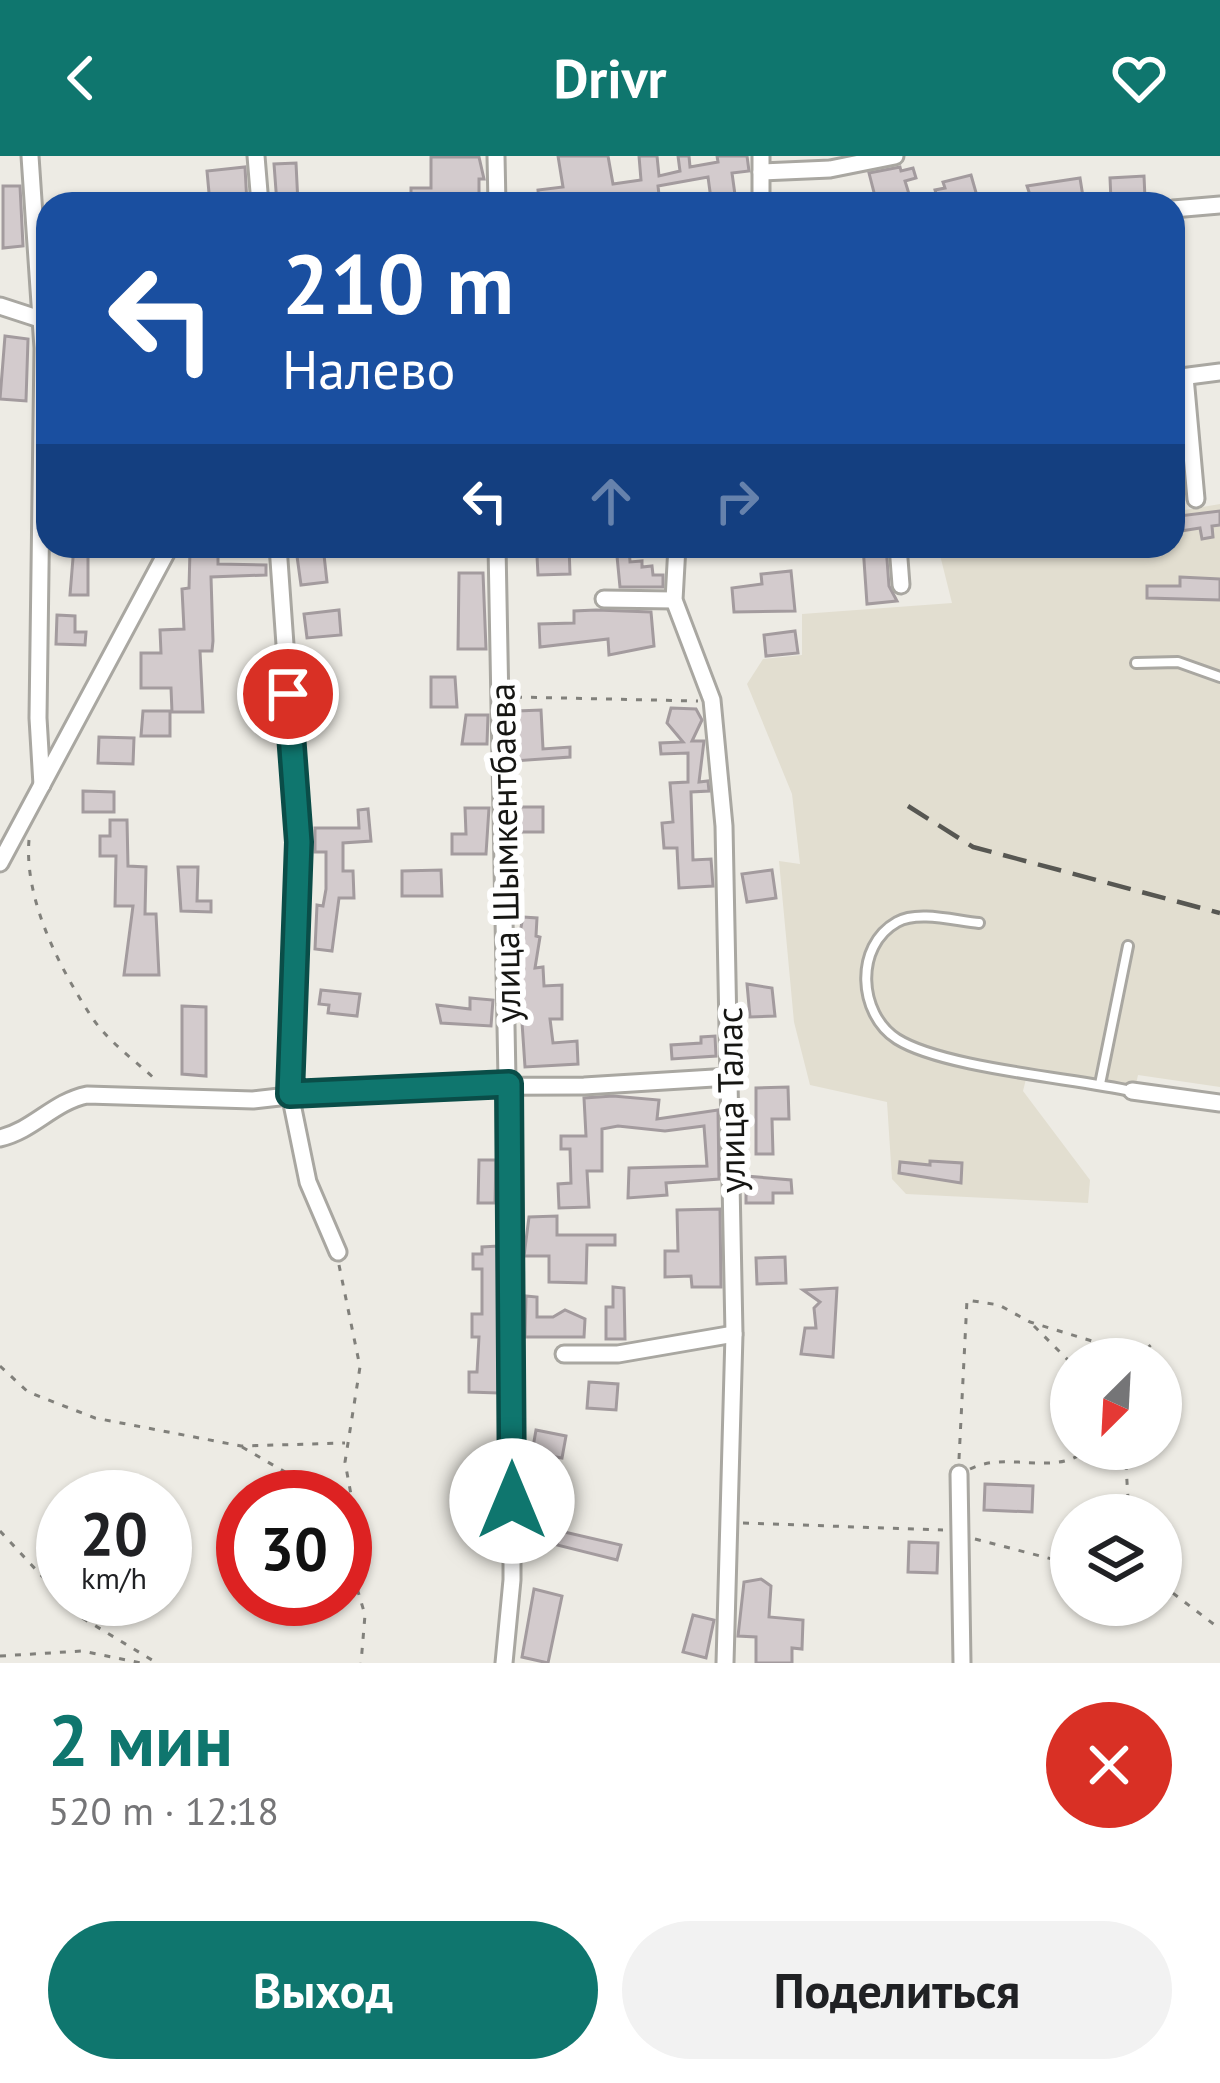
<!DOCTYPE html>
<html lang="ru">
<head>
<meta charset="utf-8">
<style>
	body { margin:0; font-family:"PT Sans",sans-serif; background:#f2f2f2; color:#202124; height:100vh; display:flex; flex-direction:column; font-size:45px; white-space:nowrap }
	* { box-sizing:border-box; margin:0 }
	p { font-size:39px; color:#757577 }
	.icon { flex:none; width:66px; height:66px; fill:none; stroke:currentColor; stroke-width:2; stroke-linecap:round; stroke-linejoin:round }
	.map { position:relative; height:1507px; overflow:hidden }
	.details { display:flex; flex-direction:column; background:#fff; flex:1 }
	.details>* { flex:none }
	.guide { position:absolute; left:36px; top:36px; width:1149px; height:366px; border-radius:36px; box-shadow:0 3px 9px #0004; background:#1a4fa0; color:#fff; overflow:hidden }
	.needle { width:78px; rotate:204deg }
	.controls { position:absolute; left:1050px; top:1182px; display:grid; gap:24px }
	.controls a { display:grid; place-items:center; width:132px; height:132px; border-radius:50%; background:#fff; box-shadow:0 3px 9px #0004; font-size:60px }
	.speed { position:absolute; left:36px; top:1314px; display:flex; gap:24px; font-size:60px; font-weight:700; text-align:center }
	.speed>* { display:grid; place-content:center; width:156px; height:156px; border-radius:50%; background:#fff; box-shadow:0 3px 9px #0004; line-height:1 }
	.speed small { font-size:30px; font-weight:400 }
	.speed .limit { border:18px solid #d22; background:#fff; color:#111 }
	.pin { position:absolute; display:grid; place-items:center; width:102px; height:102px; color:#fff; margin:-51px; border:6px solid #fff; border-radius:50%; box-shadow:0 3px 12px #0007 }
	.me { position:absolute; width:132px; margin:-66px; rotate:0deg; stroke-linejoin:round; filter:drop-shadow(0 0 9px #0008) }
	.turn { display:flex; align-items:center; gap:42px; height:252px; padding:0 48px; font-size:54px }
	.turn .icon { width:156px; height:156px; stroke-width:2.5 }
	.turn b { display:block; font-size:84px; line-height:102px }
	.lanes { display:flex; align-items:center; height:114px; padding:0 48px; background:#0003; justify-content:center; gap:60px; direction:ltr }
	.lanes .off { opacity:.35 }
	.round { display:grid; place-items:center; flex:none; width:126px; height:126px; border-radius:63px; background:#f2f2f2 }
	.overview { display:flex; align-items:center; justify-content:space-between; height:204px; padding:0 48px }
	h1 { font-size:72px; font-weight:800; line-height:90px; color:#0f766e }
	.primary-button { display:flex; gap:24px; margin-top:auto; padding:24px 48px }
	.primary-button a { flex:1; height:138px; border-radius:72px; background:#0f766e; color:#fff; font-size:48px; font-weight:800; line-height:138px; text-align:center }
	.primary-button a+a { background:#f2f2f2; color:#202124 }
	header { display:flex; justify-content:space-between; align-items:center; height:156px; padding:0 48px; background:#0f766e; color:#fff; font-size:54px; font-weight:800 }
	.map>svg:first-child { display:block }
</style>
</head>
<body>
<header><svg class="icon" aria-label="back" viewBox="0 0 24 24"><path d="M15 5l-7 7 7 7"/></svg>Drivr<svg class="icon" aria-label="heart" viewBox="0 0 24 24"><path d="M12 20l-8-8c-3-5 5-10 8-4 3-6 11-1 8 4z"/></svg></header>
<div class="map">
<svg width="1220" height="1507" viewBox="0 0 1220 1507">
	<rect width="100%" height="100%" fill="#edebe4"/>
	<path fill="#e2ded0" d="M1220,348V931L1138,919L1133,942L1026,923L1023,935L1090,1024L1088,1047L906,1038L892,1023L887,946L810,929L794,866L779,705L800,708L792,638L747,528L763,503L802,499V458L952,447L938,391L1173,390V356Z"/>
	<g fill="#d3cbcd" stroke="#a39b9e" stroke-width="3">
		<path d="M558,0H608L613,28L641,24L639,0H657L659,20L680,15L678,0H689L690,11L718,6L717,0H747L749,15L732,17L736,46L726,48L711,43L708,21L658,30L660,48L539,46L538,34L563,31Z"/>
		<path d="M431,1H479L484,23H479V48L411,44V32H431Z"/>
		<path d="M296,7L298,48H277L274,8Z"/>
		<path d="M245,11L247,48H210L207,15Z"/>
		<path d="M900,11L901,15L913,12L916,22L905,25L909,38L877,48L869,17Z"/>
		<path d="M971,19L977,40L939,48L935,34L945,32L943,26Z"/>
		<path d="M1144,20L1145,42L1111,44L1110,22Z"/>
		<path d="M1080,22L1084,47L1033,48L1027,30Z"/>
		<path d="M3,30H20L23,90L3,92Z"/>
		<path d="M5,180L28,183L26,245L0,243Z"/>
		<path d="M1220,355V369L1212,370L1213,381L1202,383L1200,372L1181,375L1179,360Z"/>
		<path d="M74,390H88V439H70Z"/>
		<path d="M323,390L327,426L301,429L296,393Z"/>
		<path d="M549,390H569L570,418L538,419L537,400H549Z"/>
		<path d="M616,390H629L630,406L642,405V411L652,410L653,419H663V431H620Z"/>
		<path d="M863,390H886L889,430L897,445L867,448Z"/>
		<path d="M207,392L218,395V408L266,409V419L211,421L213,485L212,495H200L203,556H172L171,532H141V497H161L160,474L184,473L182,433L189,432L190,394Z"/>
		<path d="M791,415L795,455L734,456L732,432L762,428L761,418Z"/>
		<path d="M459,417H483L486,493H458Z"/>
		<path d="M1180,421L1220,423V444L1147,442V430H1180Z"/>
		<path d="M339,454L341,479L307,482L304,458Z"/>
		<path d="M596,454L651,456L654,490L609,499L608,483L540,491L539,468L574,467V455Z"/>
		<path d="M57,459L75,460V476H86L85,489L56,488Z"/>
		<path d="M795,475L798,497L766,500L764,479Z"/>
		<path d="M431,521H455L457,551H431Z"/>
		<path d="M671,552L696,553L702,564L692,585H704L699,626L708,625L709,635L691,636L693,704L711,703L713,730L679,732L677,692H664L662,667L673,666L670,627L688,626V597L661,598L660,587L683,586L667,567Z"/>
		<path d="M541,554L543,593L570,591V601L514,605L513,594H519L517,555Z"/>
		<path d="M143,555H170V580H141Z"/>
		<path d="M466,559H488L487,588H462Z"/>
		<path d="M99,581L134,582L133,608L98,607Z"/>
		<path d="M83,635L114,636V656H83Z"/>
		<rect x="515" y="651" width="28" height="25"/>
		<path d="M465,652H489L486,698H452V678H466Z"/>
		<path d="M368,653L371,685L343,687V715H353L354,742H339L332,795L315,793L317,749L323,750L326,733V696H315V672H359L358,654Z"/>
		<path d="M110,664H127L128,710L146,711L145,758H156L159,819H124L133,750H115L116,700H100V680H110Z"/>
		<path d="M178,711H198L197,745H211V756L181,755Z"/>
		<path d="M441,714L442,740H402V715Z"/>
		<path d="M772,714L776,742L747,746L742,718Z"/>
		<path d="M523,761L537,762L536,780L540,781L535,812L543,811L544,830L562,829V863H550L553,887L577,885L578,908L525,911L517,792Z"/>
		<path d="M747,828L772,832L775,860L750,861Z"/>
		<path d="M321,834L360,838L357,860L328,857L329,849L319,848Z"/>
		<path d="M470,842L493,844L491,870L441,867L437,849L470,853Z"/>
		<path d="M182,850L206,851V920L182,918Z"/>
		<path d="M715,880L716,900L672,903L671,889L701,887V881Z"/>
		<path d="M788,931L789,963H772L773,998H756V932Z"/>
		<path d="M613,940L659,944L657,963L718,954L719,1023L666,1027L667,1039L628,1042L629,1012L707,1010L704,970L665,975L618,970L602,973V1015H587L589,1051L559,1052L558,1028L571,1027L570,993H561V980H586L584,942Z"/>
		<path d="M479,1004H496L495,1047H478Z"/>
		<path d="M930,1005L962,1007L961,1027L899,1017L900,1006L930,1009Z"/>
		<path d="M746,1020L791,1024L792,1037H773V1047H746Z"/>
		<path d="M720,1053L721,1131H692L691,1120L665,1121V1095H678L677,1054Z"/>
		<path d="M557,1060V1079H615V1089H587L586,1127L549,1126V1100H524L529,1061Z"/>
		<path d="M498,1090V1237L469,1236V1216H477L479,1181H472V1158H482V1113H473V1098H482V1091Z"/>
		<path d="M785,1101L786,1127L757,1128L756,1102Z"/>
		<path d="M613,1131L624,1132L625,1183H606V1151H613Z"/>
		<path d="M837,1132L833,1201L801,1198L805,1172H816L814,1152L820,1146L803,1134Z"/>
		<path d="M526,1140L537,1141V1161H553L565,1154L585,1163L584,1181H525Z"/>
		<path d="M589,1226L618,1228L616,1254L587,1252Z"/>
		<path d="M536,1274L566,1280L562,1302L532,1297Z"/>
		<path d="M475,1319H500L499,1345H475Z"/>
		<path d="M538,1323L568,1330L558,1382L533,1377Z"/>
		<path d="M985,1328L1033,1330L1032,1356L984,1354Z"/>
		<path d="M560,1375L621,1389L617,1404L557,1389Z"/>
		<path d="M909,1386L938,1387L937,1417L908,1416Z"/>
		<path d="M761,1423L771,1430L769,1461L803,1464L802,1493L792,1492V1507H756V1481L738,1480L744,1426Z"/>
		<path d="M534,1433L562,1440L548,1507L522,1501Z"/>
		<path d="M693,1459L714,1464L706,1502L683,1496Z"/>
	</g>
	<g fill="none" stroke-linecap="round" stroke-linejoin="round">
		<g stroke="#a9a7a1" stroke-width="14">
			<g id="service">
				<path d="M1136,507L1178,506L1220,521"/>
				<path d="M979,767C956,765 918,754 897,766C854,790 858,858 897,883C943,912 1072,922 1131,935"/>
				<path d="M1100,928L1128,790"/>
			</g>
		</g>
		<g stroke="#a9a7a1" stroke-width="21">
			<g id="minor">
				<path d="M30,0L43,192L38,562L42,629"/>
				<path d="M256,0L260,48"/>
				<path d="M496,0L497,48"/>
				<path d="M761,0V48"/>
				<path d="M761,16L830,13L895,0"/>
				<path d="M1173,53L1220,49"/>
				<path d="M0,150L40,163"/>
				<path d="M1185,221L1196,343"/>
				<path d="M1173,222L1220,216"/>
				<path d="M278,390L299,686L290,938L308,1026L338,1096"/>
				<path d="M497,390L512,1190V1424L504,1507"/>
				<path d="M677,390L674,444L712,544L724,670L734,1178L725,1507"/>
				<path d="M898,390L901,429"/>
				<path d="M604,443L674,444"/>
				<path d="M0,707L170,390"/>
				<path d="M1132,935L1220,947"/>
				<path d="M0,982C34,974 53,946 87,939L253,944L368,931L584,930L730,921"/>
				<path d="M564,1198H618L734,1178"/>
				<path d="M959,1318L962,1507"/>
			</g>
		</g>
		<g stroke="#81807b" stroke-width="3" stroke-dasharray="6 9" stroke-linecap="butt">
			<path d="M516,541L698,545"/>
			<path d="M29,684C24,743 59,811 91,860C108,886 135,904 158,926"/>
			<path d="M339,1109L360,1211L345,1306L352,1344L346,1395L365,1459L361,1507"/>
			<path d="M1034,1170L1071,1207"/>
			<path d="M1135,1203L1153,1187"/>
			<path d="M0,1210L28,1236L95,1262L241,1290L345,1287"/>
			<path d="M242,1291L328,1341"/>
			<path d="M1125,1293L1129,1359"/>
			<path d="M959,1303L967,1144L999,1149L1030,1166L1138,1199"/>
			<path d="M970,1313C1007,1294 1057,1322 1087,1293"/>
			<path d="M743,1367L943,1374"/>
			<path d="M0,1375L79,1460L157,1507"/>
			<path d="M975,1383L1071,1408"/>
			<path d="M1161,1428L1220,1473"/>
			<path d="M0,1500L82,1495L141,1507"/>
		</g>
		<use href="#service" stroke="#fff" stroke-width="8"/>
		<use href="#minor" stroke="#fff" stroke-width="15"/>
		<path stroke="#575752" stroke-width="4.5" stroke-dasharray="24 12" stroke-linecap="butt" d="M908,650L973,691L1220,757"/>
	</g>
	<g fill="none" stroke-linecap="round" stroke-linejoin="round">
		<g stroke="#0a4d48" stroke-width="30">
			<path id="route" d="M288,538L299,686L290,938L509,928L512,1345"/>
		</g>
		<use href="#route" stroke="#0f766e" stroke-width="21"/>
	</g>
	<g text-anchor="middle" dominant-baseline="central" stroke-width="12" stroke-linejoin="round" paint-order="stroke">
		<g font-size="36" fill="#161613" stroke="#fff">
			<text transform="translate(504 697) rotate(-91)">улица Шымкентбаева</text>
			<text transform="translate(730 944) rotate(-91)">улица Талас</text>
		</g>
	</g>
</svg>
<div class="controls">
<a><svg class="needle" viewBox="-14 -14 28 28"><path d="M0-13l5 13h-10z" fill="#e53935"/><path d="M0 13l5-13h-10z" fill="#757577"/></svg></a>
<a><svg class="icon" aria-label="layers" viewBox="0 0 24 24"><path d="M12 4l9 5-9 5-9-5zM3 14l9 5 9-5"/></svg></a>
</div>
<div class="speed"><div>20<small>km/h</small></div><div class="limit">30</div></div>
<div class="pin" style="left:288px;top:538px;background:#d93025"><svg class="icon" aria-label="arrive" viewBox="0 0 24 24"><path d="M6 21V4h12l-3 4 3 4H6"/></svg></div>
<svg class="me" style="left:512px;top:1345px" viewBox="-20 -20 40 40"><circle r="19" fill="#fff"/><path d="M0-13L10 11 0 6-10 11z" fill="#0f766e"/></svg>
<div class="guide">
<div class="turn"><svg class="icon" aria-label="left" viewBox="0 0 24 24"><path d="M17 20v-9H6M10 6l-5 5 5 5"/></svg><div><b>210 m</b>Налево</div></div>
<div class="lanes"><svg class="icon" aria-label="left" viewBox="0 0 24 24"><path d="M17 20v-9H6M10 6l-5 5 5 5"/></svg><svg class="icon off" aria-label="ahead" viewBox="0 0 24 24"><path d="M12 20V5M6 11l6-6 6 6"/></svg><svg class="icon off" aria-label="right" viewBox="0 0 24 24"><path d="M7 20v-9h11M14 6l5 5-5 5"/></svg></div>
</div>
</div>
<section class="details">
<div class="overview"><div><h1>2 мин</h1><p>520 m · 12:18</p></div><a class="round" style="background:#d93025;color:#fff"><svg class="icon" aria-label="close" viewBox="0 0 24 24"><path d="M6 6l12 12M18 6L6 18"/></svg></a></div>
<div class="primary-button"><a>Выход</a><a>Поделиться</a></div>
</section>
</body>
</html>
